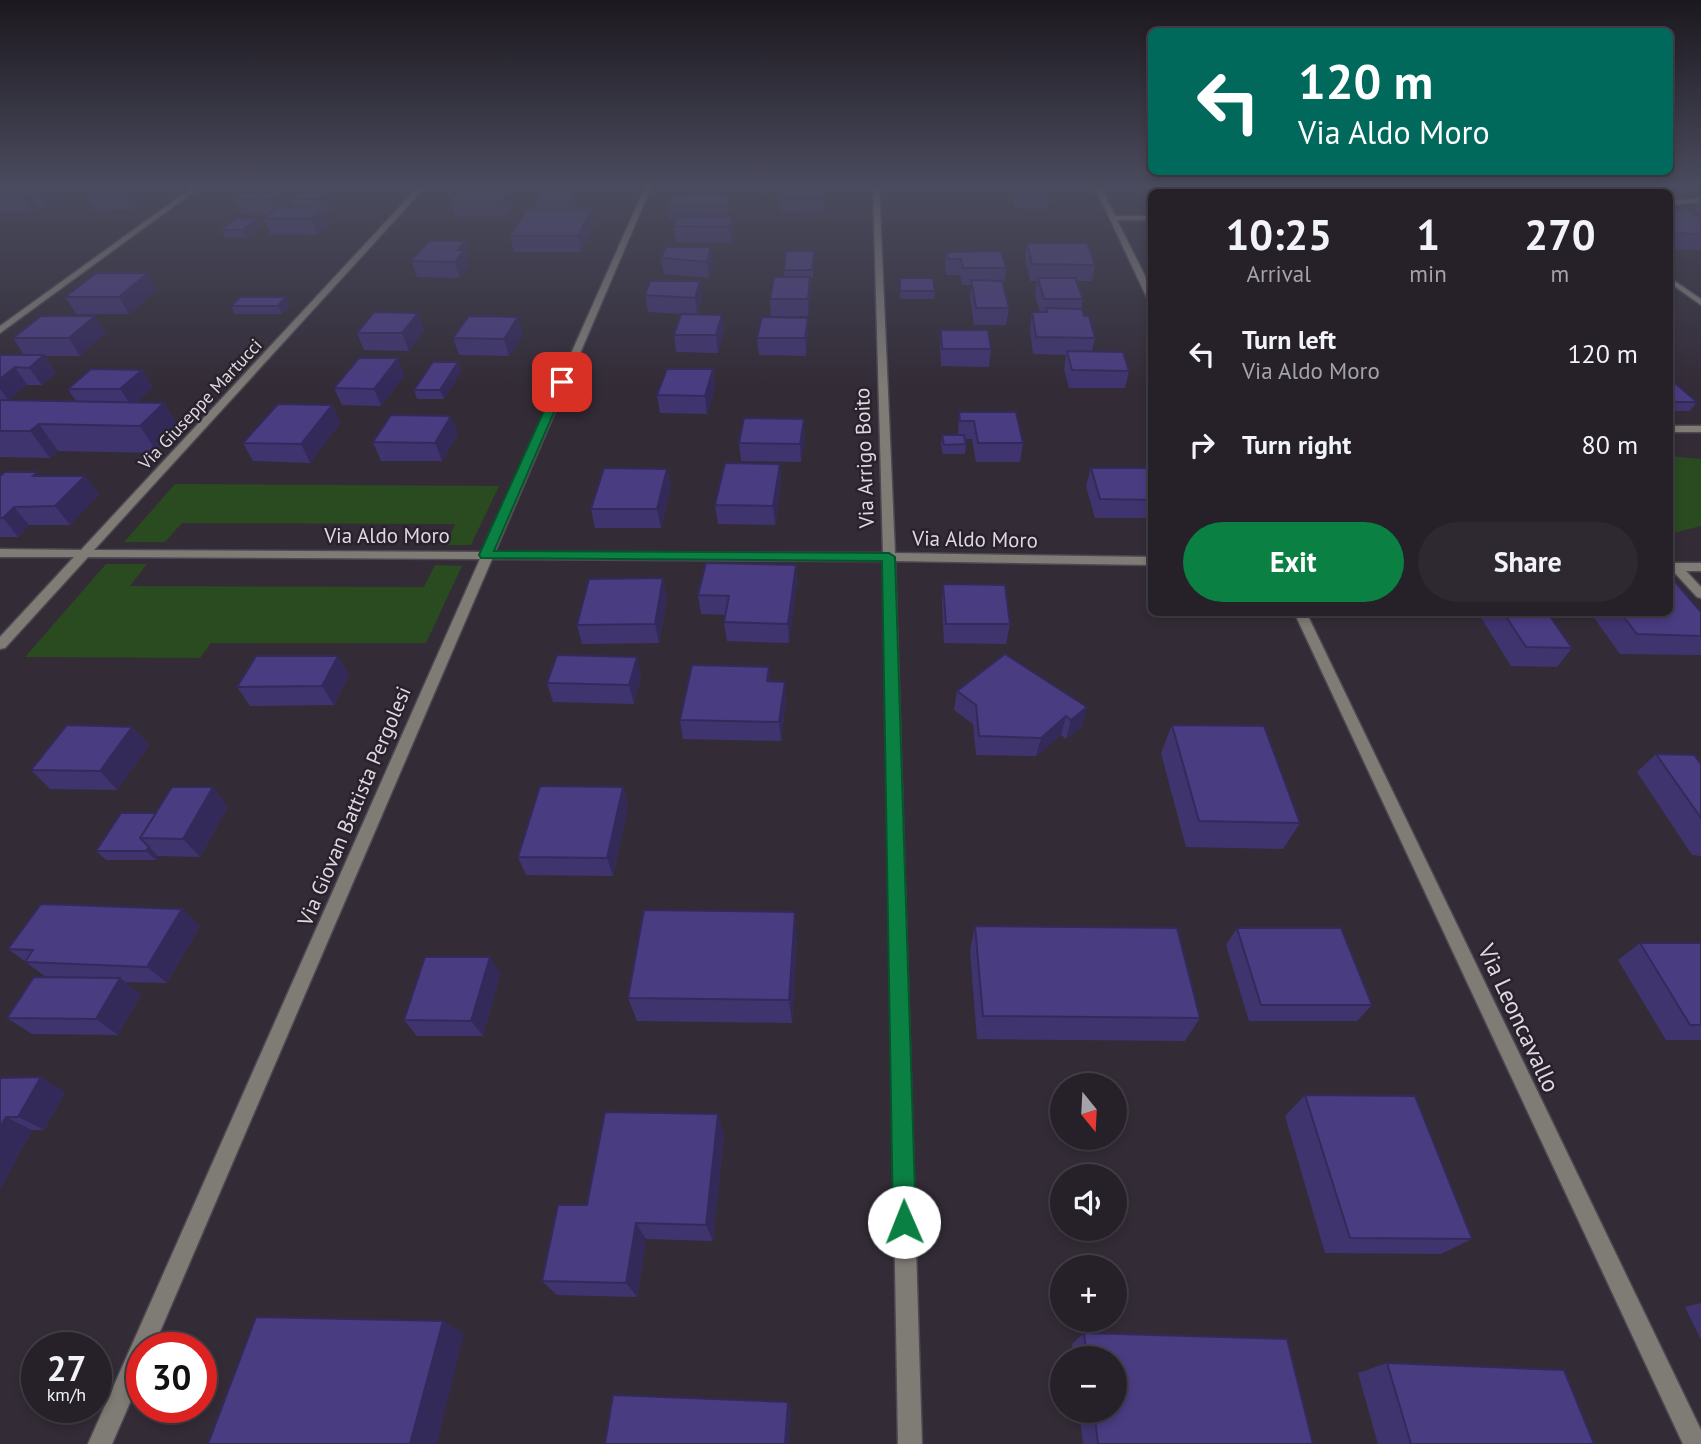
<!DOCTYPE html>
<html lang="en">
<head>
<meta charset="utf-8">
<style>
	body { margin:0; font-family:"PT Sans",sans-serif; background:#2e2931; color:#f1f3f6; height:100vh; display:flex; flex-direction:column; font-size:26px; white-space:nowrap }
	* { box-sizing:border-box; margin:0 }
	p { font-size:23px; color:#a4a3a8 }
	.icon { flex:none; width:38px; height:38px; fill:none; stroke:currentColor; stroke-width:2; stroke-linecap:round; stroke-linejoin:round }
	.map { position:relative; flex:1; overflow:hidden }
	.panel { position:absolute; left:1148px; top:189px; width:525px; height:427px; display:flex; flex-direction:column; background:#262129; border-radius:10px; box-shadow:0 4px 10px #0003,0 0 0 2px #423e46 }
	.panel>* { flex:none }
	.hud { position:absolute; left:1148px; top:28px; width:525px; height:147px; border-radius:10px; box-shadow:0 4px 10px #0003,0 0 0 2px #423e46; background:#00695c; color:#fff; overflow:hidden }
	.needle { width:46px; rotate:162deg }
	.tools { position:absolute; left:1050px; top:1073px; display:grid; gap:14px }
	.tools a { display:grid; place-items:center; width:77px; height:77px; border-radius:50%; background:#262129; box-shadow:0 4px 10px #0003,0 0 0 2px #423e46; font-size:35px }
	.speed { position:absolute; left:21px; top:1332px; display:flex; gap:14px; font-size:35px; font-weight:700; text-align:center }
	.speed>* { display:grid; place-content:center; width:91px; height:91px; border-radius:50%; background:#262129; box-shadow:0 4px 10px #0003,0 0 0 2px #423e46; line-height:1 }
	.speed small { font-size:18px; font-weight:400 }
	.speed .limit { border:10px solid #d22; background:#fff; color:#111 }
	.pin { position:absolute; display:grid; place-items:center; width:60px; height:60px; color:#fff; margin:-30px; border-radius:14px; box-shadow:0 4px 10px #0006 }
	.me { position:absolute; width:77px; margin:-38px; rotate:359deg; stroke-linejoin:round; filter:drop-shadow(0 0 5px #0008) }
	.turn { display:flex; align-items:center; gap:24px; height:147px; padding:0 35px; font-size:32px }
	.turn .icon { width:91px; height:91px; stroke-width:2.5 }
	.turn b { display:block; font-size:49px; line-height:60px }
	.eta { display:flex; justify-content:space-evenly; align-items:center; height:119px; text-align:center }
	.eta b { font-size:42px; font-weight:800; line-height:49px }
	.button { display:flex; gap:14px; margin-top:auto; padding:14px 35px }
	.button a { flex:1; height:80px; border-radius:42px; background:#0b8043; color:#fff; font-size:28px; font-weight:800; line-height:80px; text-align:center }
	.button a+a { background:#2e2931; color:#f1f3f6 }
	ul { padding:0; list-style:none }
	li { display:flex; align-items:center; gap:21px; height:91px; padding:0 35px }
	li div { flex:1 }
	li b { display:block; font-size:26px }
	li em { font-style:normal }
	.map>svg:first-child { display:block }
</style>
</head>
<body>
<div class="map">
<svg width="1701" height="1444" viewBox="0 0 1701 1444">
	<rect width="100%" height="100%" fill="#332c37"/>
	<g fill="#2a4a20">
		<path d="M1670,456L1701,459V526L1670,534Z"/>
		<path d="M175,484L499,486L471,545H446L455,524L182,523L165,542H124Z"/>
		<path d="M106,564H147L130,586L424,587L435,565L462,566L426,643H211L200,658L25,657Z"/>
	</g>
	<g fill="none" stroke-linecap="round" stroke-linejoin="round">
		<g stroke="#4e4852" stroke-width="3">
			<g id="street">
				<path d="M196,185H203L0,333V326Z"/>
				<path d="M420,185H427L94,550L483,552L646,185H652L495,552L883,553L873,185H879L895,553L1152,557V565L895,561L922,1444H898L883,561L492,559L153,1348H142V1375L112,1444H88L480,559L88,557L5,648L0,649V637L74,557H0V549L81,550Z"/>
				<path d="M1094,185H1100L1115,216H1152V220H1117L1152,290V302L1148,300Z"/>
				<path d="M1311,185H1318L1324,192H1318Z"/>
				<path d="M1701,198V202L1670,205V201Z"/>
				<path d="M1670,278L1701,299V305L1670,283Z"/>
				<rect x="1670" y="426" width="31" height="6"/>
				<path d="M1701,563V571H1686L1701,587V598L1697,597L1673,571L1670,570L1671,563Z"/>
				<path d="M1294,612H1306L1701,1430V1444H1683Z"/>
			</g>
		</g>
		<use href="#street" fill="#7f7c76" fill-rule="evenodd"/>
	</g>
	<g fill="#40346f" fill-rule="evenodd">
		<path d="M9,185H59L55,187L62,199L47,208H38L32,212H0V190Z"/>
		<path d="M93,185H166L161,188H137L142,198L141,199L142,201L130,210L95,211L87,196L93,192L91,188L94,186Z"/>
		<path d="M289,185L294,196L345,193L325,213L329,223L317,235L270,234L264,219L268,215L241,214L234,199ZM292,202L294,208H285Z"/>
		<path d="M545,185H579L582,199L576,209H592L595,225L581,252H514L510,236L536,209L534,200Z"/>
		<path d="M693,185H719L718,194H731L732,209L729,217L734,233L730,243L676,242L674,226L676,220L669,219L667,204L692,193V187Z"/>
		<path d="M720,185H753L752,187L720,186Z"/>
		<path d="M783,185H825V200L823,214L781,213L780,198Z"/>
		<path d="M1010,185H1047L1050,193L1048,209L1015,208L1010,190Z"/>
		<path d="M1363,185H1423L1421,190L1383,192H1375Z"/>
		<path d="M512,186L516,201L506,216H455L450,201Z"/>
		<path d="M1701,196V213L1694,208Z"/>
		<path d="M1670,211L1701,218V250L1670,249Z"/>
		<path d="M257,219L260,227L246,238L225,237L221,230Z"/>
		<path d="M465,241L470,257L467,261L469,267L460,278L417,277L411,261Z"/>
		<path d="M1027,243L1095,265L1092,281H1076L1083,299L1081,309L1095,338L1092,351L1129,371L1125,388H1069L1064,369L1066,355L1033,354L1030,329L1032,312H1040L1035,295L1037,281H1030L1025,259Z"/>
		<path d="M946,252L1006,268L1004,284H1003L1009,308L1006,325H974L970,297L971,285H962L960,275H947L945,268Z"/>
		<path d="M661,258L713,263L709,278L664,274Z"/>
		<path d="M814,259L813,278H810L811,294L808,316H771L770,299L784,277V270Z"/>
		<path d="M900,278L935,291L934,299H900Z"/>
		<path d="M700,281L702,298L697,315H722L724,332L718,353L676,352L674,335L683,314L648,312L645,295Z"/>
		<path d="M157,290L129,314H76L65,297Z"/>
		<path d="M231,306H290L282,314H235Z"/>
		<path d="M418,313L424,330L409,351L364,350L357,333Z"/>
		<path d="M95,316L106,333L80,356H45L56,373L42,385H27L8,400L76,401L68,389L142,370L153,387L136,403H164L180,430L157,453L58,451L50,458L0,457V355H24L13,338Z"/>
		<path d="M518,317L523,334L509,356L459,355L453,338Z"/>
		<path d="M808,318V335L806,356L759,355L757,338Z"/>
		<path d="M941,330L991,349L989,367L941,366L940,347Z"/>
		<path d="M458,362L461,371L444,399H417L414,390Z"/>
		<path d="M713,369L715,387L707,414L660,413L657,395Z"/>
		<path d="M404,376L381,406L342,405L334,388Z"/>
		<path d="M1670,379L1697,402L1690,411H1670Z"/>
		<path d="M332,405L340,423L310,463L253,461L243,443Z"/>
		<path d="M959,412L1023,443L1020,462H976L972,439H965L966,444L965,454H943L941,444L942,435H958Z"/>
		<path d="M458,434L442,461H381L373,442Z"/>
		<path d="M805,437L801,462L741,461L739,443Z"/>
		<path d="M780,464L781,482L775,525L718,524L715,505Z"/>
		<path d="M1091,468H1152V518H1095L1086,486Z"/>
		<path d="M667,469L671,487L661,528H595L591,509Z"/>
		<path d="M0,476H40L99,494L70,525H29L18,537H0Z"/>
		<path d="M796,565L797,584L789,643L727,641L724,622L726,615L701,614L698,595Z"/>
		<path d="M943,584L1010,624L1006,644L944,643L942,603Z"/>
		<path d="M667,597L659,643L582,644L577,625Z"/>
		<path d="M1482,612H1547L1572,648L1557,667L1511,666L1480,616Z"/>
		<path d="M1590,612H1701V655L1620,654Z"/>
		<path d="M349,675L334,705L250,706L237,687Z"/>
		<path d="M641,676L634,704L553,702L547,683Z"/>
		<path d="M770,682L786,701L781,741L683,739L680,720Z"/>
		<path d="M957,691L1087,707L1082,726L1066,739L1061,735L1036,756L976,755L973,724L954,710Z"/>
		<path d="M1172,725L1300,823L1283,849L1186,847L1161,753Z"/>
		<path d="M132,727L149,745L117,790L50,789L31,770Z"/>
		<path d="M1656,754L1701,764V856L1692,855L1637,772Z"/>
		<path d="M623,787L628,806L613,876L526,875L518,857Z"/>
		<path d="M228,806L200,857L158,856L156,860H106L96,851L156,813Z"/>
		<path d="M200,926L167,983L124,982L141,994L118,1035L32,1034L7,1018L46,977L8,949Z"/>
		<path d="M975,926L1200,1018L1185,1041L977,1039L970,951Z"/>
		<path d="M1237,928L1372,1005L1357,1021H1249L1226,945Z"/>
		<path d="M797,937L792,1023L637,1021L628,998Z"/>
		<path d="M1640,943H1701V1040H1666L1618,960Z"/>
		<path d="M490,957L500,974L483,1036H417L404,1020Z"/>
		<path d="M0,1078L65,1092L44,1130H32L0,1189Z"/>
		<path d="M1305,1095L1472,1239L1441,1254L1325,1253L1285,1116Z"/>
		<path d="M724,1134L713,1241L646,1239L637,1297L557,1295L542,1281L587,1205Z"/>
		<path d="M1701,1303V1340L1685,1307Z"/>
		<path d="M1084,1333L1313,1444H1083L1079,1410H1115V1358H1073L1072,1344Z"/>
		<path d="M1387,1363L1594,1444H1378L1358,1373Z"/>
	</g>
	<g fill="#342a5a">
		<path d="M52,185H59L55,187L62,199L47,208L38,193Z"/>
		<path d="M132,185H136L142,198L141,199L142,201L130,210L122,195Z"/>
		<path d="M289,185L295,199H291L292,202L277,215L270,200Z"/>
		<path d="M333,185H342L345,193L325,213L329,223L317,235L311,219L322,209L318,199Z"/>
		<path d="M578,185L582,199L572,216L569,201Z"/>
		<path d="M717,185H719L720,188L717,195Z"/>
		<path d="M824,185H825V200L823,214Z"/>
		<path d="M512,186L516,201L506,216L502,201Z"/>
		<path d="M29,193L38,208L32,212L22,197Z"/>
		<path d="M731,194L732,209L728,221L727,205Z"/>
		<path d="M592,209L595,225L581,252L578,236Z"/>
		<path d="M732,217L734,233L730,243L729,227Z"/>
		<path d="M257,219L260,227L246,238L242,230Z"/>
		<path d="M465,241L470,257L467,261L469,267L460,278L455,262L458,250Z"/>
		<path d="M711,247L713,263L709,278L707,262Z"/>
		<path d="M148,273L157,290L129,314L119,297Z"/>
		<path d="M810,277L811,294L808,316V299Z"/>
		<path d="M700,281L702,298L697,315L695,298Z"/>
		<path d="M286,297L290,306L282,314L278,306Z"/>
		<path d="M418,313L424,330L409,351L402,333Z"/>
		<path d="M722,315L724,332L718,353L716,335Z"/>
		<path d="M95,316L106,333L80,356L69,338Z"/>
		<path d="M518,317L523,334L509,356L504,339Z"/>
		<path d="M808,318V335L806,356L805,338Z"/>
		<path d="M44,355L56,373L42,385L29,368Z"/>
		<path d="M398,358L404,376L381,406L374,389Z"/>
		<path d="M458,362L461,371L444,399L440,390Z"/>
		<path d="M15,367L27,385L8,400L0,389V379Z"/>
		<path d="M713,369L715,387L707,414L705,396Z"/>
		<path d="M142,370L153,387L132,407L120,389Z"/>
		<path d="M164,403L180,430L157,453L140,426Z"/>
		<path d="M332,405L340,423L310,463L301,444Z"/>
		<path d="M451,416L458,434L442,461L435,443Z"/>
		<path d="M804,419L805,437L801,462L800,444Z"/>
		<path d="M39,424L58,451L50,458L30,431Z"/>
		<path d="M780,464L781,482L775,525L773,506Z"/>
		<path d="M667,469L671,487L661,528L657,509Z"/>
		<path d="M85,476L99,494L70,525L55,506Z"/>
		<path d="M14,507L29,525L18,537L3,518Z"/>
		<path d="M796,565L797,584L789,643L788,624Z"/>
		<path d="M663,578L667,597L659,643L655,624Z"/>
		<path d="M338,656L349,675L334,705L322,686Z"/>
		<path d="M637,657L641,676L634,704L629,685Z"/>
		<path d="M769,667L771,686L767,681Z"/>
		<path d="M785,682L786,701L781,741L779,722Z"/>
		<path d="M1087,707L1082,726L1066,739L1071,720Z"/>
		<path d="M1066,716L1061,735L1036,756L1041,738Z"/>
		<path d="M132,727L149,745L117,790L100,771Z"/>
		<path d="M213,787L228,806L200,857L183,839Z"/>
		<path d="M623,787L628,806L613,876L607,858Z"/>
		<path d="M149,847L158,856L156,860L146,851Z"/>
		<path d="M182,909L200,926L167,983L147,967Z"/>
		<path d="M795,912L797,937L792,1023L789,1000Z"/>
		<path d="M490,957L500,974L483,1036L471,1021Z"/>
		<path d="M120,978L141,994L118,1035L96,1019Z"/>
		<path d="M41,1077L65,1092L44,1130L18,1117Z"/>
		<path d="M718,1114L724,1134L713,1241L706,1225Z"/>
		<path d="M6,1117L32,1130L0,1189V1127Z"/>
		<path d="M636,1223L646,1239L637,1297L626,1283Z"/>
		<path d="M443,1321L464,1333L437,1444H410Z"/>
		<path d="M788,1402L791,1410L789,1444H785Z"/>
	</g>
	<g fill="#4a3c81" stroke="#342a5a" stroke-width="2">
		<path d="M9,185H53L38,193H29L22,197H0V190Z"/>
		<path d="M96,185H132L129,186H134L122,195L87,196L100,188H91Z"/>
		<path d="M253,185H289L270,200L234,199Z"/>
		<path d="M306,185H333L318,199H291Z"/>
		<path d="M545,185H578L569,201L534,200Z"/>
		<path d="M693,185H717L716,188L692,187Z"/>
		<path d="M783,185H825L823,198H780Z"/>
		<path d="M1014,185H1047L1050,193H1017Z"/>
		<path d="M462,186H512L502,201H450Z"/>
		<path d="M687,193L731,194L727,205L667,204L671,196H686Z"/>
		<path d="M276,208H323L311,219H264Z"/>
		<path d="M527,209H592L578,236H510Z"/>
		<path d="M1670,211H1690L1701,218V234L1671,233L1670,232V215H1673L1670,213Z"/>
		<path d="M677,216L732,217L729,227L674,226Z"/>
		<path d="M236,218L257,219L242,230H221Z"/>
		<path d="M429,241H465L458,250H464L455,262L411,261Z"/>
		<path d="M1027,243H1087L1095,265L1032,264Z"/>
		<path d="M666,247H711L707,262L661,258Z"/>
		<path d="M786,251H814L812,270H784Z"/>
		<path d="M1001,251L1006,268H963L961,259H948L946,252Z"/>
		<path d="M96,273H148L119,297H65Z"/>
		<path d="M774,277H810L808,299H770Z"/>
		<path d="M900,278H933L935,291H900Z"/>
		<path d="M1038,278H1075L1083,299H1044Z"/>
		<path d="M971,280L1002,281L1009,308H976Z"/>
		<path d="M650,281H700L695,298L645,295Z"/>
		<path d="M240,297H286L278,306H231Z"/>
		<path d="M1046,308L1082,309L1084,316H1089L1095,338L1036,337L1032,312H1047Z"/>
		<path d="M374,312L418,313L402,333H357Z"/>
		<path d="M681,314L722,315L716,335H674Z"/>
		<path d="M41,316H95L69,338H13Z"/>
		<path d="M469,316L518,317L504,339L453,338Z"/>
		<path d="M762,317L808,318L805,338H757Z"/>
		<path d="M941,330H988L991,349H942Z"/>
		<path d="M1067,351L1123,352L1129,371L1072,370Z"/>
		<path d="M0,355H44L29,368L15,367L0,379Z"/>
		<path d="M359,358H398L374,389L334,388Z"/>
		<path d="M433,362H458L440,390H414Z"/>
		<path d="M91,369L142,370L120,389H68Z"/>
		<path d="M667,369H713L705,396L657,395Z"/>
		<path d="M1670,379L1697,402H1670Z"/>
		<path d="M0,400L164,403L140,426L39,424L30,431H0Z"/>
		<path d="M278,404L332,405L301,444L243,443Z"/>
		<path d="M959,412H1016L1023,443H978L974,421H960Z"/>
		<path d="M391,415L451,416L435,443L373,442Z"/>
		<path d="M744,418L804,419L800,444L739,443Z"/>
		<path d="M942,435H964L966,444L944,445Z"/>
		<path d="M725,463L780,464L773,506L715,505Z"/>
		<path d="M604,468L667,469L657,509H591Z"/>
		<path d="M1091,468H1152V500L1100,499Z"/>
		<path d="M5,472H37L33,476H85L55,506L14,507L3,518H0V476Z"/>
		<path d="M706,563L796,565L788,624L724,622L729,596L698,595Z"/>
		<path d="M1670,576L1701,612V636L1637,634L1620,612H1670Z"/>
		<path d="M663,578L655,624L577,625L589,579Z"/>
		<path d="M943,584L1005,585L1010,624H946Z"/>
		<path d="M1503,612H1547L1572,648L1526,647Z"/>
		<path d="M1005,654L1087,707L1071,720L1066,716L1041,738L979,736L976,705L957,691Z"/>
		<path d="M557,655L637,657L629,685L547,683Z"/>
		<path d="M256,656H338L322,686L237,687Z"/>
		<path d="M692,665L769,667L767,681L785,682L779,722L680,720Z"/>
		<path d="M67,725L132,727L100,771L31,770Z"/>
		<path d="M1172,725L1264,726L1300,823L1199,821Z"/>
		<path d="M1656,754L1694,755L1701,764V818Z"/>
		<path d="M540,786L623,787L607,858L518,857Z"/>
		<path d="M172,787H213L183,839L140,838Z"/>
		<path d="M121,813H156L140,838L149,847L146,851H96Z"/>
		<path d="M41,904L182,909L147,967L25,962L33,950L8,949Z"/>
		<path d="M644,910L795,912L789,1000L628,998Z"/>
		<path d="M975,926L1177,928L1200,1018L983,1016Z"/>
		<path d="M1237,928H1341L1372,1005H1261Z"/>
		<path d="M1640,943H1701V1025H1690Z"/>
		<path d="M425,957H490L471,1021L404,1020Z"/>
		<path d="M34,977L120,978L96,1019L7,1018Z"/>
		<path d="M41,1077L18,1117H6L0,1127V1078Z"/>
		<path d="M1305,1095L1415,1096L1472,1239L1350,1238Z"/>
		<path d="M605,1112L718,1114L706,1225L636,1223L626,1283L542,1281L558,1205H587Z"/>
		<path d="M256,1317L443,1321L410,1444H208Z"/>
		<path d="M1084,1333L1287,1339L1313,1444H1098L1094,1410H1115V1358H1087Z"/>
		<path d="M1387,1363L1564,1370L1594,1444H1411Z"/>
		<path d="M613,1395L788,1402L785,1444H605Z"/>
	</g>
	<linearGradient id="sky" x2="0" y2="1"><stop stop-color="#1c181e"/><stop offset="0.48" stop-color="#4a4b5e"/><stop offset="1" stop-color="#4a4b5e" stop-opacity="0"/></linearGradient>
	<rect width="1701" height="387" fill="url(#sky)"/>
	<path fill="#0b8043" stroke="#07532c" stroke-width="2" d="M558,380L567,382L494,551L889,553L895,557L916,1222L913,1231L904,1234L896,1231L893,1222L882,561L481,558L479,555Z"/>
	<g text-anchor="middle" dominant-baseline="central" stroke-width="5" stroke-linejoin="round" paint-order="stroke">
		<g font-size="18" fill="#ded9e0" stroke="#29222d">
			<text transform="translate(200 404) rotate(-47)">Via Giuseppe Martucci</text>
		</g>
		<g font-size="21" fill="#ded9e0" stroke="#29222d">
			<text transform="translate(864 458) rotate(-92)">Via Arrigo Boito</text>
			<text x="387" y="535">Via Aldo Moro</text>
			<text transform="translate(975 539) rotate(1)">Via Aldo Moro</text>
			<text transform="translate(354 806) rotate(-67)">Via Giovan Battista Pergolesi</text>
		</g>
		<g font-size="24" fill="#ded9e0" stroke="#29222d">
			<text transform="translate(1519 1018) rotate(65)">Via Leoncavallo</text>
		</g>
	</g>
</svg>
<div class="tools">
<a><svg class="needle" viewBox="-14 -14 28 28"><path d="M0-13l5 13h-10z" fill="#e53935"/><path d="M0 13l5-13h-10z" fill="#a4a3a8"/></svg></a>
<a><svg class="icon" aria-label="sound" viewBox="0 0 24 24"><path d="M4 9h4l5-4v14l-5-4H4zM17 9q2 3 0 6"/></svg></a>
<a>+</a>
<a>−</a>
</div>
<div class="speed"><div>27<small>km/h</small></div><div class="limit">30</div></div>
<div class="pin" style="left:562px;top:382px;background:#d93025"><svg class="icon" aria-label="arrive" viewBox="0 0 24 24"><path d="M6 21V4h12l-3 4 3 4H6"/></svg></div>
<svg class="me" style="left:904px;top:1222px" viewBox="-20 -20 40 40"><circle r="19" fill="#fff"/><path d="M0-13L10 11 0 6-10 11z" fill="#0b8043"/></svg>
<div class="hud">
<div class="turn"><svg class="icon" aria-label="left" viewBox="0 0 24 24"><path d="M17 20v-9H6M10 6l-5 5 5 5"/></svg><div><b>120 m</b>Via Aldo Moro</div></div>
</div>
<section class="panel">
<div class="eta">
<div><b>10:25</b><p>Arrival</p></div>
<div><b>1</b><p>min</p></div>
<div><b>270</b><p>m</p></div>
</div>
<ul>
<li><svg class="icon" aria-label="left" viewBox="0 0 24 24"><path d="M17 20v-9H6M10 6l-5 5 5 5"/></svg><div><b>Turn left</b><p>Via Aldo Moro</p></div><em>120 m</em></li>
<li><svg class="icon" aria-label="right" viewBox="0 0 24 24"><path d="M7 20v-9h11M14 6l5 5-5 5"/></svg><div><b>Turn right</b></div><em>80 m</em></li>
</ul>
<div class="button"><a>Exit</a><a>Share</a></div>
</section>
</div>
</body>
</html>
